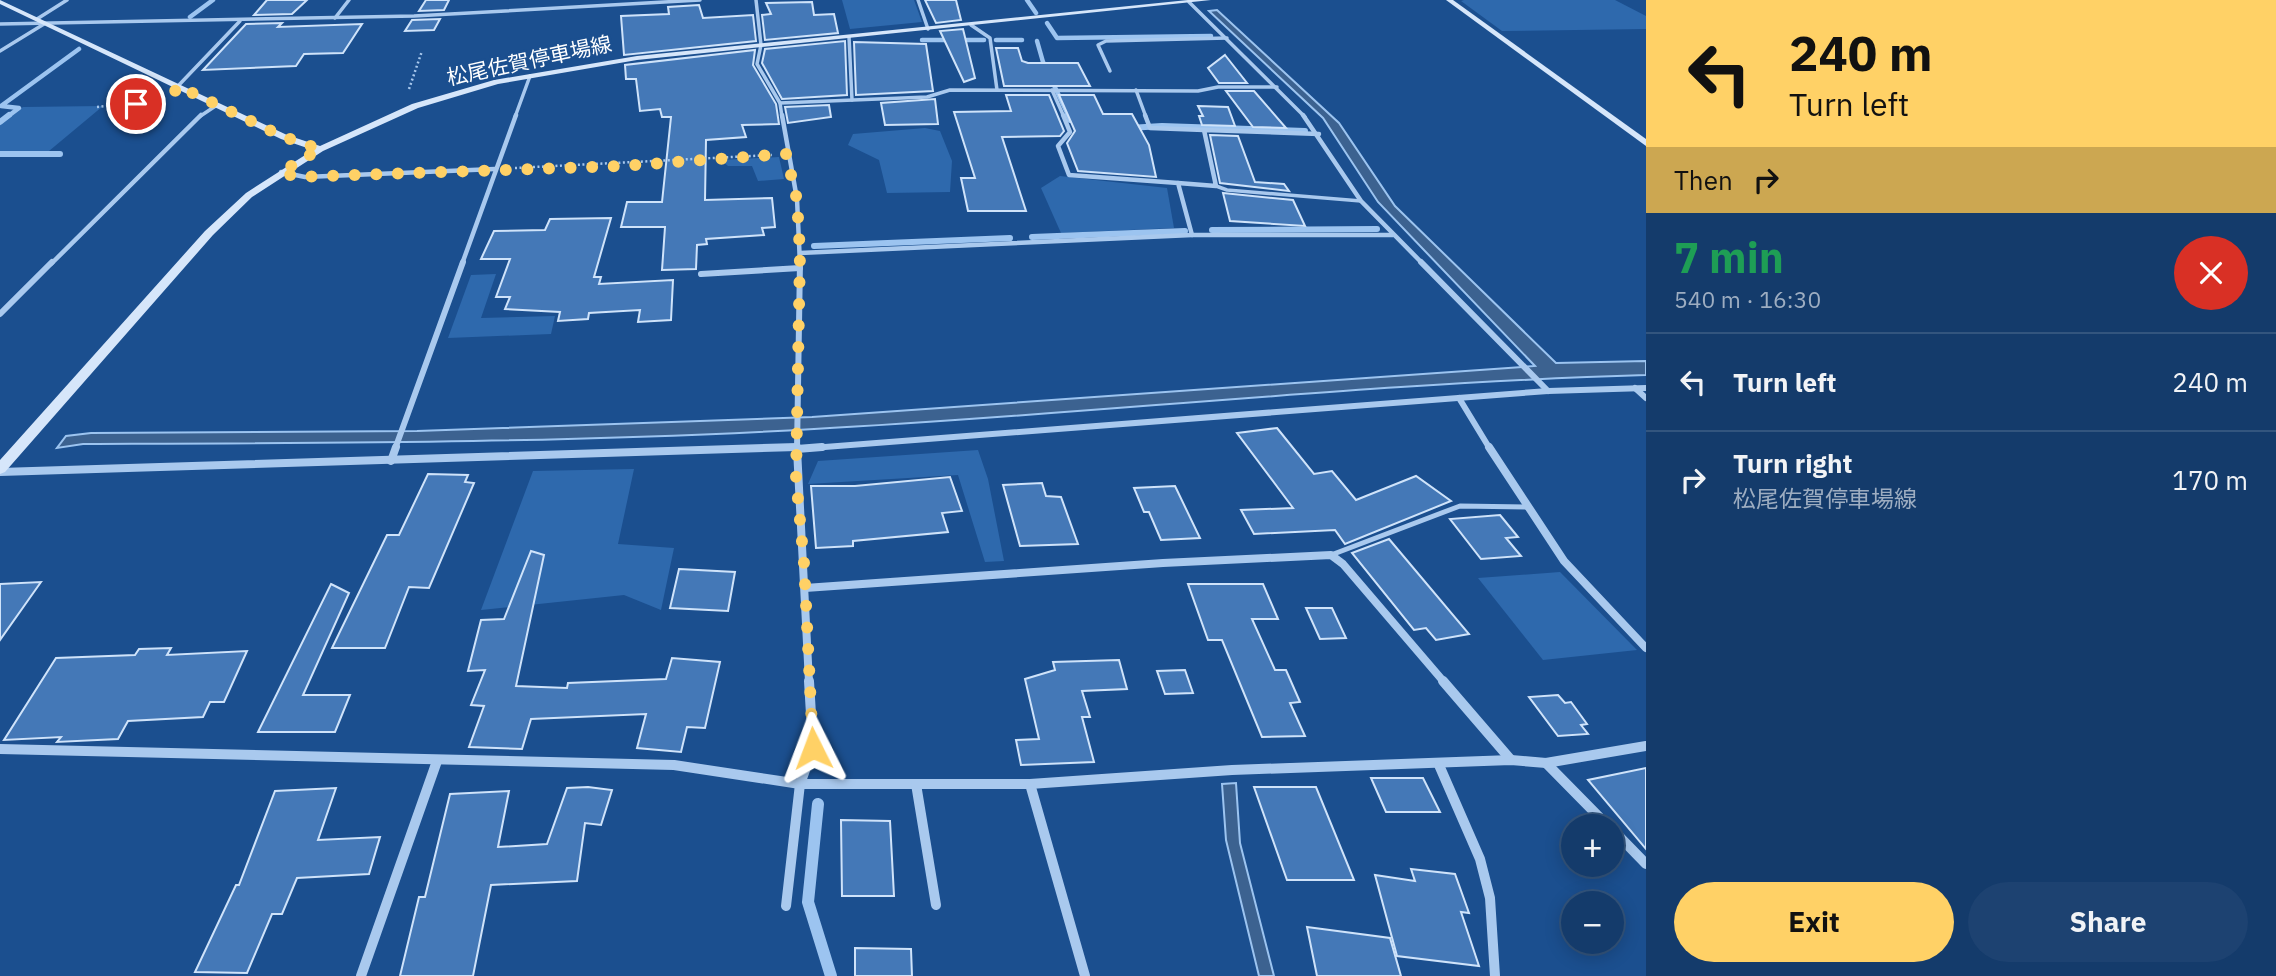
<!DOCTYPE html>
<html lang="en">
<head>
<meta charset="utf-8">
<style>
	body { margin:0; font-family:"IBM Plex Sans","Noto Sans JP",sans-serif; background:#1d4271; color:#f1f3f6; height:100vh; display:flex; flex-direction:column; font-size:26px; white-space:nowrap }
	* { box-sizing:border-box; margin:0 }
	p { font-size:23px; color:#9dadc1 }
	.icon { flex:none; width:38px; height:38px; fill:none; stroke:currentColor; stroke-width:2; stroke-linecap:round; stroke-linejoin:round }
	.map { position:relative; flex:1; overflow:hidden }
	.sheet { display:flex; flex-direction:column; background:#143b6b; width:630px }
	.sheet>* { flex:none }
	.banner { background:#ffd166; color:#111; overflow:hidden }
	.buttons { position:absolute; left:1561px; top:814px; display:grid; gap:14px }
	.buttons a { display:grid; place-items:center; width:63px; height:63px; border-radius:50%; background:#143b6b; box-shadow:0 4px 18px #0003,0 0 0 2px #33557e; font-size:35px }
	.pin { position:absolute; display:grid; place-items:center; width:60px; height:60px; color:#fff; margin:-30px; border:4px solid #fff; border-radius:50%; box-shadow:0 2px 7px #0007 }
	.me { position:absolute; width:77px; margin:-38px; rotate:357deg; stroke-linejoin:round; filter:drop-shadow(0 0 5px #0008) }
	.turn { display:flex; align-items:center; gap:24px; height:147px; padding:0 28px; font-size:32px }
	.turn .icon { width:91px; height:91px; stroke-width:2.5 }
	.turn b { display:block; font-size:49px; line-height:60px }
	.then { display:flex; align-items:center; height:66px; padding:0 28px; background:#0003; gap:14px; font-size:26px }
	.round { display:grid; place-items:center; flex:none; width:74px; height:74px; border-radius:37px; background:#1d4271 }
	.overview { display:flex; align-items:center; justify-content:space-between; height:119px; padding:0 28px }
	h1 { font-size:42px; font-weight:800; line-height:52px; color:#1e9e55 }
	.cta { display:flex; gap:14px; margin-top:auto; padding:14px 28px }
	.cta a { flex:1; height:80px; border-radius:42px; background:#ffd166; color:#111; font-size:28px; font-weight:800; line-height:80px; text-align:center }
	.cta a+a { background:#1d4271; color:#f1f3f6 }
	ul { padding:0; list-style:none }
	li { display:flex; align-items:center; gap:21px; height:98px; padding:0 28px; border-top:2px solid #33557e }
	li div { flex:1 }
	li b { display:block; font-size:26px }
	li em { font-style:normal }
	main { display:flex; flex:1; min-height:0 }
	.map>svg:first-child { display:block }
</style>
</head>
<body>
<main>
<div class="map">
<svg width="1646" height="976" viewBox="0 0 1646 976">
	<rect width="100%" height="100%" fill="#1b4f8f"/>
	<g fill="#2e69ad">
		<path d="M842,0H914L922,22L850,29Z"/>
		<path d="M1464,0H1615L1646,16V29L1502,31L1461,1Z"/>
		<path d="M103,106L49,151H0V124L23,107Z"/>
		<path d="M925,128L940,131L952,161L950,192L887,193L879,160L848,145L853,134Z"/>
		<path d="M779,157L784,179L758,181L752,166H728L721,160Z"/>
		<path d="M1060,176L1167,188L1174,228L1061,233L1041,188Z"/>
		<path d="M496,274L481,318L555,316L551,334L448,338L471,275Z"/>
		<path d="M978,450L988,479L1004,561L985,562L958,475L808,484L818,461Z"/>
		<path d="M634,469L618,544L674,548L661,610L624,595L481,610L533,471Z"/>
		<path d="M1560,572L1637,650L1543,660L1478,578Z"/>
	</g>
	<g fill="#3c6290" stroke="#9cc4f0" stroke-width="2">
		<path d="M1217,10L1339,123L1395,206L1556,363L1646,361V375C1368,383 1092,414 814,429C571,443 326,443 83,444L57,448L66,436L91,433L417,431L812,417L1535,366L1378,202L1323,118L1209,11Z"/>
		<path d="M1236,783L1240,843L1274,976H1259L1226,840L1222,784Z"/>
	</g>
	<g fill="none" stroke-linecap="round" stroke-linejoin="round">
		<g stroke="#9cc4f0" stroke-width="4.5">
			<path d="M1027,0L1036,13"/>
			<path d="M190,17L213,0"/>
			<path d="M1047,23L1057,38L1211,36"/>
			<path d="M922,40H984"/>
			<path d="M996,40H1022"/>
			<path d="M1037,41L1043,62L1069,117"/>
			<path d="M7,117L19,108L1,106L79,49"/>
		</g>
		<g stroke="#9cc4f0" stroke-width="6">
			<path d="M1068,115L1070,120"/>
			<path d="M0,122L9,115"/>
			<path d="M1129,128L1162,126L1305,131"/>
			<path d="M0,154H60"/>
			<path d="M1212,230L1377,229"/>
			<path d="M1032,237L1185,231"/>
			<path d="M814,246L1010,238"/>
		</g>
		<path stroke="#9cc4f0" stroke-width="12" d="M818,804L808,902L831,976"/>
	</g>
	<g fill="#4478b7" stroke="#cfe3fa" stroke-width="2">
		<path d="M267,0H307L292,14L254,15Z"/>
		<path d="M426,0H449L444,10L419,11Z"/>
		<path d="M925,0H956L961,20L936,23Z"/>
		<path d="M812,2L814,15L834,14L838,33L765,40L762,15L771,14L766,3Z"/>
		<path d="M699,5L703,18L753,15L756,41L624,55L621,16L669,14L668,7Z"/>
		<path d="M440,19L434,30L405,31L412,20Z"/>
		<path d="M282,23L278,27L362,24L343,53L304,54L296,66L203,70L246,24Z"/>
		<path d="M963,29L975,78L964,82L940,31Z"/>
		<path d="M845,41L847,95L782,99L762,63L765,49Z"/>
		<path d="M854,42L926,44L933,91L856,95Z"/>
		<path d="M996,48H1018L1022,61L1028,63H1078L1090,86H1004Z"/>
		<path d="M755,50L753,65L776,104L779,124L742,125L746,137L706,140L705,200L772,198L775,227L762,228L764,235L706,239L707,244L697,245L696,269L662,270L665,227H621L627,202H662L671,117H662L660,109L640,111L636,79H626L625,65Z"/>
		<path d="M1225,55L1247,83H1219L1208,68Z"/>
		<path d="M1226,91H1254L1286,128L1253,127Z"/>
		<path d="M1006,95H1049L1064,131L1060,136L1002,137L1026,211H968L961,178H975L954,112L1011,111Z"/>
		<path d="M1059,95H1094L1103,114H1132L1149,145L1156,177L1078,171L1067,143L1075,131Z"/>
		<path d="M935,99L938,124L885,125L881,103Z"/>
		<path d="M829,105L831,117L788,123L785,107Z"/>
		<path d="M1198,106L1228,107L1235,126L1202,125L1199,116H1203Z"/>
		<path d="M1210,135L1238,136L1255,182L1284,184L1289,191L1220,183Z"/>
		<path d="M1223,193L1293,200L1305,226L1230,221Z"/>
		<path d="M611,218L594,277H601L599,284L673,280L671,320L638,322L640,310L589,313L588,319L558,321L560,312L505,309L510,297H496L510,259H481L494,231L545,230L550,219Z"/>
		<path d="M1277,428L1314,474L1332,471L1356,500L1416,476L1451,501L1345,544L1335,530L1254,534L1241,510L1293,508L1237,433Z"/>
		<path d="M428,474L468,475L465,482L474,483L429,588L409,587L385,648H332L387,535H399Z"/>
		<path d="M950,477L962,511L942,513L948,532L853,541V546L816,548L811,486H855Z"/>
		<path d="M1042,483L1046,496L1061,497L1078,544L1020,546L1003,485Z"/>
		<path d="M1175,486L1200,538L1161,540L1149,512H1144L1134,488Z"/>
		<path d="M1500,515L1518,537L1506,538L1521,556L1481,559L1450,519Z"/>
		<path d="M1389,539L1469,634L1436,640L1426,628L1414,630L1352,553Z"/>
		<path d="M531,551L544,555L516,686L567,688L568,683L666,679L672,658L720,662L705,728L687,727L681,752L637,748L646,714L531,719L522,749L469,747L484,706L471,705L485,670L468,671L481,620L504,619Z"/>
		<path d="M679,569L735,572L728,611L670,608Z"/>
		<path d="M41,582L0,640V584Z"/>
		<path d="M331,584L349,593L303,695H350L335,732H258Z"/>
		<path d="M1188,584H1263L1278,619H1252L1275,670H1286L1300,702L1290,703L1305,736L1262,737L1222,640H1208Z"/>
		<path d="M1306,608H1332L1346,638L1320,639Z"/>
		<path d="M171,648L167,655L247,651L224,702H210L203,717L128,721L118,739L57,742L61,737L4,740L56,658L135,655L139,649Z"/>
		<path d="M1119,660L1127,689L1082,691L1090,717H1082L1094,762L1021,765L1016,740L1039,739L1025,679L1055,670L1053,662Z"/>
		<path d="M1185,670L1193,693L1165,694L1157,671Z"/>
		<path d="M1558,695L1565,703L1571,702L1587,724L1581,725L1588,734L1558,736L1529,697Z"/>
		<path d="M1646,768V849L1588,780Z"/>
		<path d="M1371,778H1423L1440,812H1386Z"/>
		<path d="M588,787L612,790L601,825L585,823L577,881L491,885L473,976H400L419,897H425L450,794L509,791L498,847L547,844L567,788Z"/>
		<path d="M1254,787H1316L1354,880H1287Z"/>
		<path d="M336,788L318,840L380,837L369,874L297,878L282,914H272L247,973L195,972L236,885H239L275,791Z"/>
		<path d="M841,820L890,821L894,896H842Z"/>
		<path d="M1411,869L1455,874L1469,913L1461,912L1479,966L1397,956L1375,875L1415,881Z"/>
		<path d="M1307,927L1390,938L1401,976H1317Z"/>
		<path d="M855,948L911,949L912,976H855Z"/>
	</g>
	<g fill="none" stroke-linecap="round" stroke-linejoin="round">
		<g stroke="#a9c9ee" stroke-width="2.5" stroke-dasharray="2 2.5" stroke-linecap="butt">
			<path d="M409,89L422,51"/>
			<path d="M97,107L165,100"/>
			<path d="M515,168L772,155"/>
		</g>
		<path stroke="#a9c9ee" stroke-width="3.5" d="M1216,186L1227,190L1361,201"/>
		<path stroke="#a9c9ee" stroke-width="5" d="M1331,555L1460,506L1526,507"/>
		<g stroke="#a9c9ee" stroke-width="3.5">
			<path d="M756,0L761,45L757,64L780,103L782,117"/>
			<path d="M918,0L928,29"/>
			<path d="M1189,2L1305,117"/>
			<path d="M335,18L349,0"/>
			<path d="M37,19L67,0"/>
			<path d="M0,24L414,16L700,0"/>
			<path d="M971,25L990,38L997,90"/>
			<path d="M849,37L852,100"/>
			<path d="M0,51L44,24"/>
			<path d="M1110,71L1098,45L1106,41L1227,38"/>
			<path d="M178,86L240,21"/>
			<path d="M1052,90L1064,117"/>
			<path d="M1136,90L1146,117"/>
			<path d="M780,103L927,97L950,90L1198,91L1218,87H1277"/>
			<path d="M199,117L217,105"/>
			<path d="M515,117L530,76"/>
		</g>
		<g stroke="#a9c9ee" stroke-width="4.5">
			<path d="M782,115L797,199L800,264"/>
			<path d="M1063,115L1070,132L1058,146L1069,175L1178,183L1192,235"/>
			<path d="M1145,115L1150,128L1204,130"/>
			<path d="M1303,115L1361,201L1423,264"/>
			<path d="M281,172L305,177L495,169"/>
			<path d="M1178,183L1216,186L1204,130L1319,134"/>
			<path d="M800,253L1192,235H1393"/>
			<path d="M51,264L201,115"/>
			<path d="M462,264L516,115"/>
		</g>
		<g stroke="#a9c9ee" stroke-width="6">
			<path d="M1421,262L1548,391"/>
			<path d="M701,274L800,268"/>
			<path d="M0,314L52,262"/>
			<path d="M1635,388L1646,398"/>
			<path d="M1459,398L1490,449"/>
			<path d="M395,449L463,262"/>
			<path d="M797,449L800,262"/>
			<path d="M799,449L1548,391L1646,388"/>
		</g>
		<g stroke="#a9c9ee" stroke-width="8">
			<path d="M1489,447L1564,561L1646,648"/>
			<path d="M391,461L396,447"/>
			<path d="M0,472L797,447"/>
			<path d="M805,588L1163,563L1331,555L1343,564L1444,682"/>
			<path d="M809,682L797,449L822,447"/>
		</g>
		<g stroke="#a9c9ee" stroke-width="10">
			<path d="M1443,681L1511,760"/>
			<path d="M0,749L674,765L800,784H1030L1232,770L1511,760L1546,763L1646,746"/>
			<path d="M1546,763L1608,826"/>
			<path d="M1439,765L1480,859L1490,898L1495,976"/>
			<path d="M916,784L936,905"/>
			<path d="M1030,784L1085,976"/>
			<path d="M1612,829L1646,864"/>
			<path d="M786,906L800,784L813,748L809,681"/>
			<path d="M361,976L437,761"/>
		</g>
		<g fill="#d6e6fa" fill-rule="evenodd">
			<path d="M0,0L287,135L320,146L412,104L494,80L637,56L1188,0H1211L637,60L498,84L418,108L323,151L252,197L213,235L5,472L0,474V460L205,231L246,193L313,150L281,139L0,4Z"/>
			<path d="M1446,0H1453L1646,139V146Z"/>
		</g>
	</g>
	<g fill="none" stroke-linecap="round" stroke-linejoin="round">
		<path stroke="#ffd166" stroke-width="12" stroke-dasharray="0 21.6" d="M136,104C153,104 170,103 178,86L284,137L320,149L281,172L297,177L621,166L786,154L797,200L800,253L796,478L804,563L813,748"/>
	</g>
	<g text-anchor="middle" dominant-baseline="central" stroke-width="5" stroke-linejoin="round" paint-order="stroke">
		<g font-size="21" fill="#fff" stroke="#1b4f8f">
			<text transform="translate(529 60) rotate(-12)">松尾佐賀停車場線</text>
		</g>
	</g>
</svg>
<div class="buttons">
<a>+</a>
<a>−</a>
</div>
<div class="pin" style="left:136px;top:104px;background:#d93025"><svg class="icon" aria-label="arrive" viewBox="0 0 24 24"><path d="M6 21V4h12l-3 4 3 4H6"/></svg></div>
<svg class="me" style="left:813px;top:748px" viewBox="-20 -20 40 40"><path d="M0-17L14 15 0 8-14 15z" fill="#ffd166" stroke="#fff" stroke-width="4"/></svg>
</div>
<section class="sheet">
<div class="banner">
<div class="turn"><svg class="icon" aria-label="left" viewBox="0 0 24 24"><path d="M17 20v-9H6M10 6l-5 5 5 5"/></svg><div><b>240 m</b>Turn left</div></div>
<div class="then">Then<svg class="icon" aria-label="right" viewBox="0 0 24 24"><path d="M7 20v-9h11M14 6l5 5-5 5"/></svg></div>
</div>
<div class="overview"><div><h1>7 min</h1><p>540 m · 16:30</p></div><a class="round" style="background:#d93025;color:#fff"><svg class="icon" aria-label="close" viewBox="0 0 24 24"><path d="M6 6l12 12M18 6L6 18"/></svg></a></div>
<ul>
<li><svg class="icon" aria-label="left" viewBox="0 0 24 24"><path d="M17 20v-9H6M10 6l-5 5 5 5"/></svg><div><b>Turn left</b></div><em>240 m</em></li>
<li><svg class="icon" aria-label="right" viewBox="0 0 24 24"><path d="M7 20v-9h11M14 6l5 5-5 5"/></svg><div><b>Turn right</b><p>松尾佐賀停車場線</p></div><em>170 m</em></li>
</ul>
<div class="cta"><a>Exit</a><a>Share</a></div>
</section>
</main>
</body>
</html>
